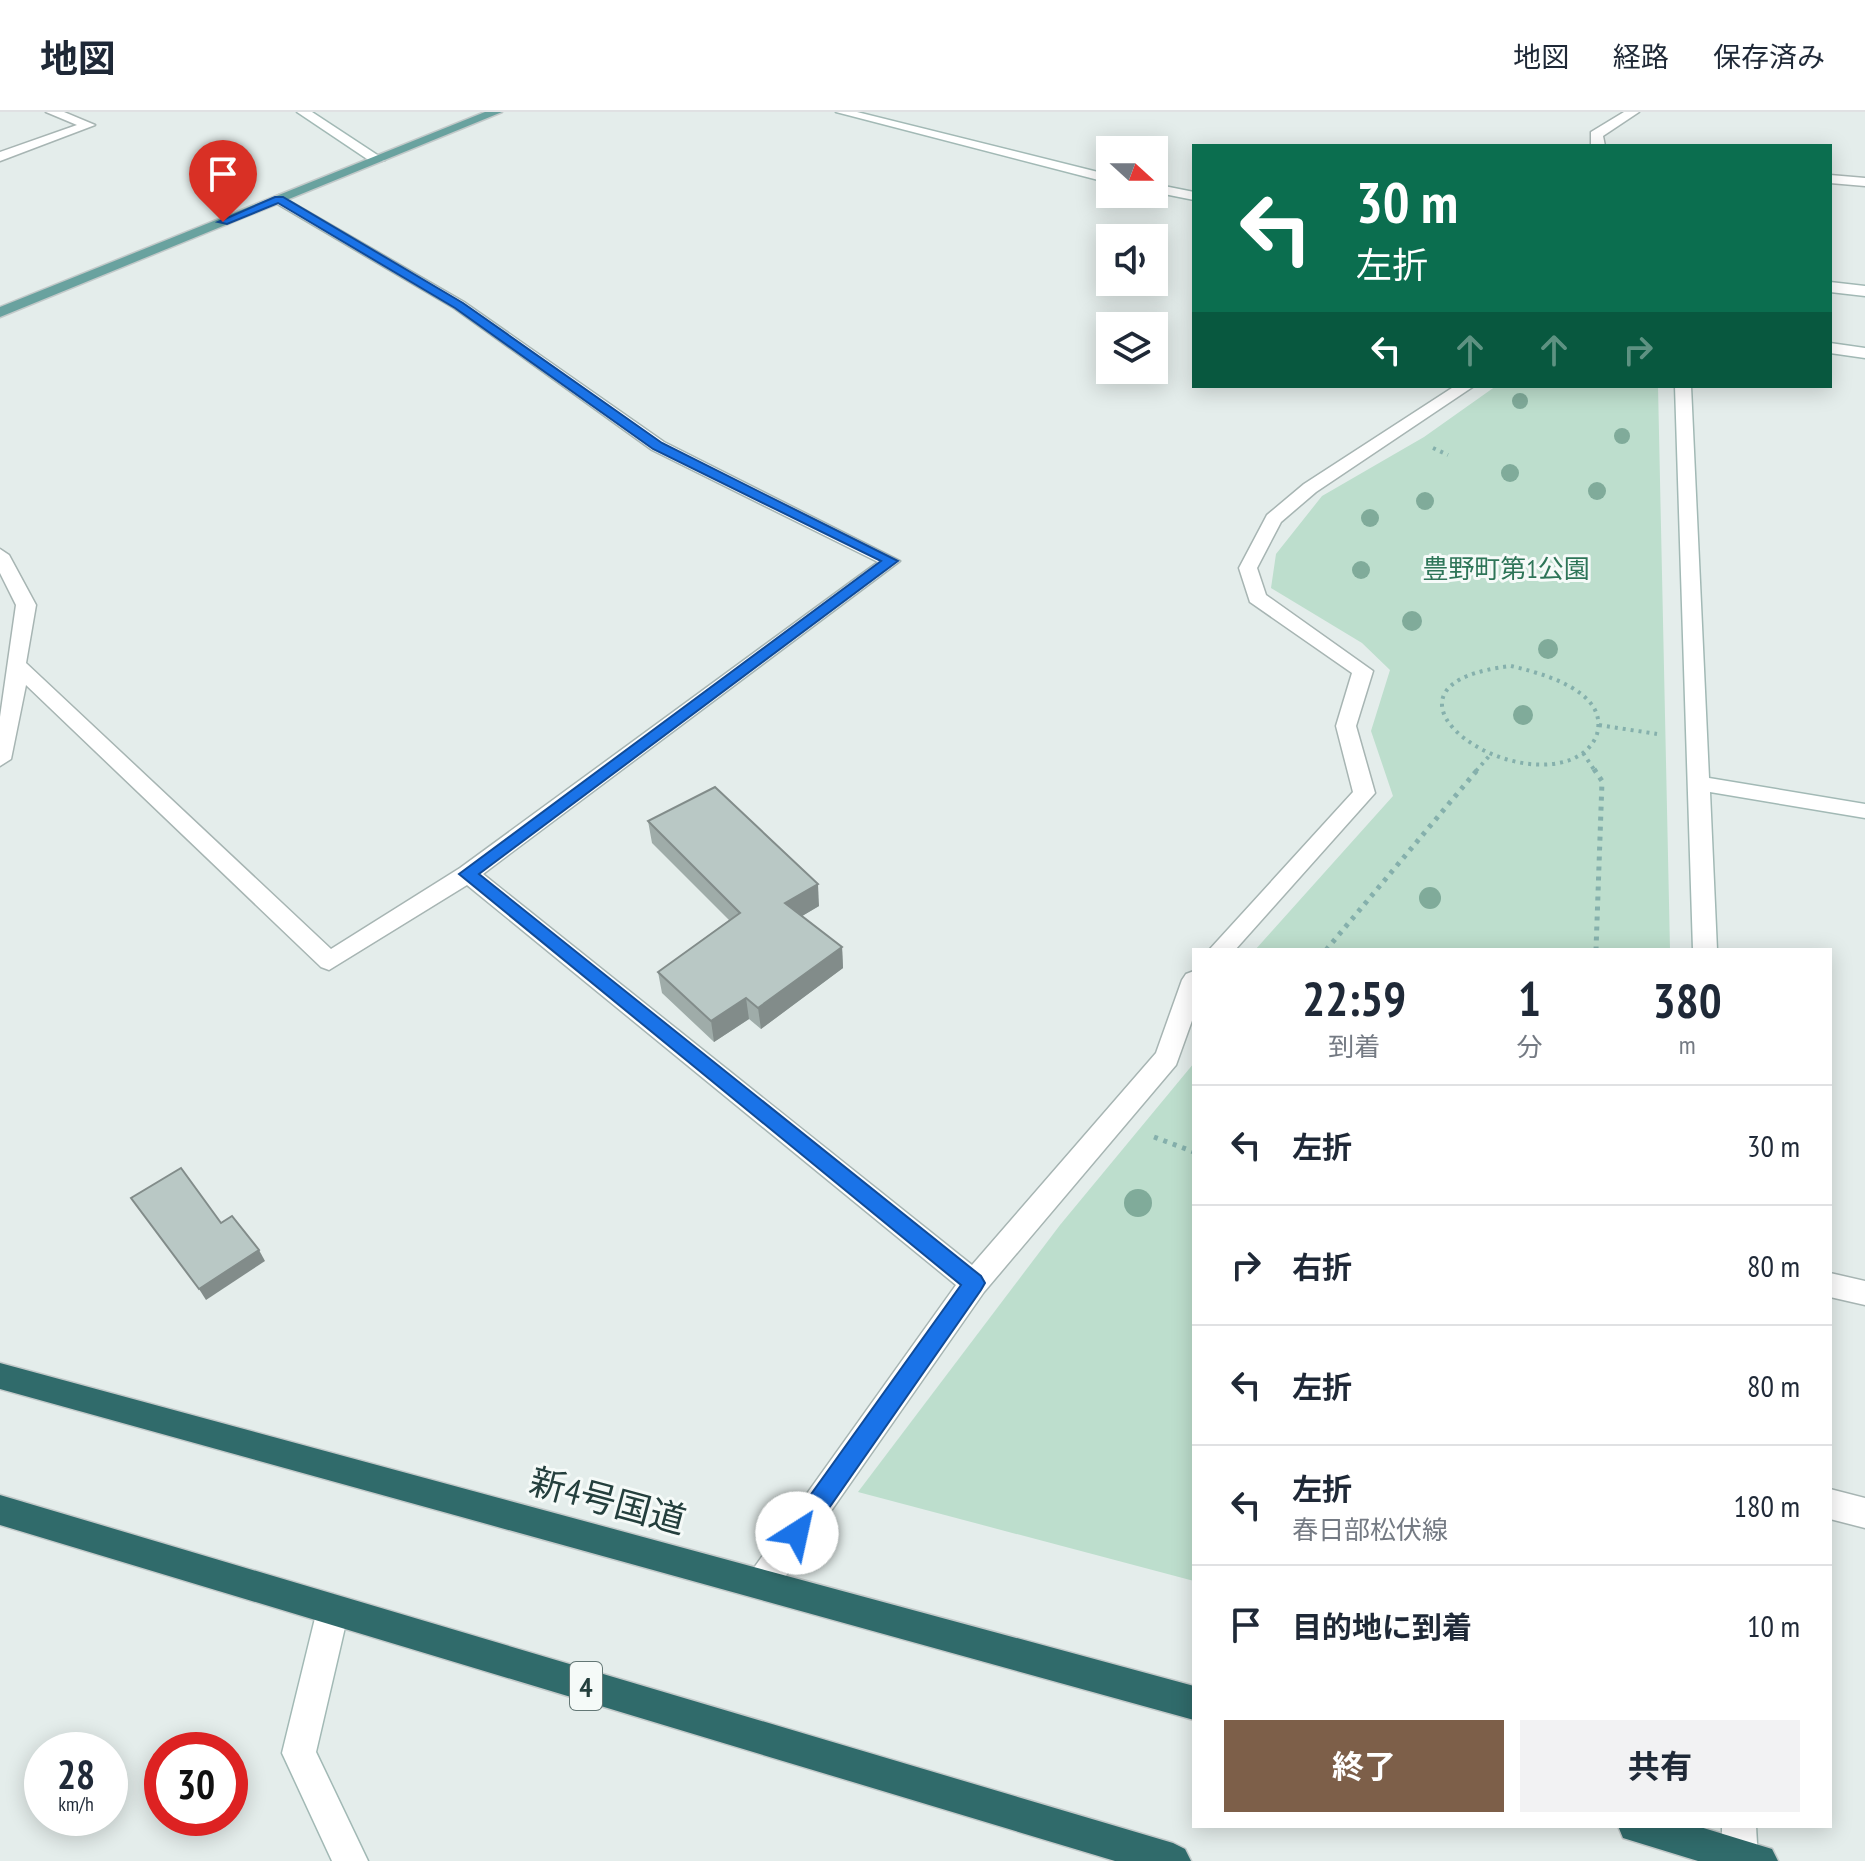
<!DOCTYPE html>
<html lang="ja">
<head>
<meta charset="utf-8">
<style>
	body { margin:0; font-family:"PT Sans Narrow","Noto Sans JP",sans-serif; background:#f2f2f3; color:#1f2937; height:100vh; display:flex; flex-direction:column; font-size:30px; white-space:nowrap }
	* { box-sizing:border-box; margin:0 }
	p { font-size:26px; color:#747a83 }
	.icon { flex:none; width:44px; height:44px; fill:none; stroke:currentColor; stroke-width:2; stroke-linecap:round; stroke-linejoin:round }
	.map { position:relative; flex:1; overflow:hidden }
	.panel { position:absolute; left:1192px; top:836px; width:640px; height:880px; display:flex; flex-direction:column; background:#fff; border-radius:0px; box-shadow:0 4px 20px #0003 }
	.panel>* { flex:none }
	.banner { position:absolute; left:1192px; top:32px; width:640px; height:244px; border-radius:0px; box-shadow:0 4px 20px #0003; background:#0b6e4f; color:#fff; overflow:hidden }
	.needle { width:52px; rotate:111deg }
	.controls { position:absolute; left:1096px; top:24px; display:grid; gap:16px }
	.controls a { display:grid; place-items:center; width:72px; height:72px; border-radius:0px; background:#fff; box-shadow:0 4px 20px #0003; font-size:40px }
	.speed { position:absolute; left:24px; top:1620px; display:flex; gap:16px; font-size:40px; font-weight:700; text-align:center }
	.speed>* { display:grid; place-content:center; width:104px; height:104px; border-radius:50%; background:#fff; box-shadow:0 4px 20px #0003; line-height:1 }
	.speed small { font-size:20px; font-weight:400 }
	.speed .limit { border:12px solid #d22; background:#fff; color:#111 }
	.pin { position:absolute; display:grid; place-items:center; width:68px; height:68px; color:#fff; margin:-82px -34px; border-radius:50% 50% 50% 0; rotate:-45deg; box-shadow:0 0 8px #0007 }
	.pin .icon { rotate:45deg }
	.me { position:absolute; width:88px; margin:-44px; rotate:35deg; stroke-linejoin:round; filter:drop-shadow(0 0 6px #0008) }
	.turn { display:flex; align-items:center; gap:28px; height:168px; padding:0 32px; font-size:36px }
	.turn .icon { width:104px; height:104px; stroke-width:2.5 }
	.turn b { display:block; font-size:56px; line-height:68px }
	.lanes { display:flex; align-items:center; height:76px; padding:0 32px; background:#0003; justify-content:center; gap:40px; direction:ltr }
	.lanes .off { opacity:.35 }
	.eta { display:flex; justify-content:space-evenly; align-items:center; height:136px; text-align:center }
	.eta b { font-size:48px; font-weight:700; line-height:56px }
	.button { display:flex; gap:16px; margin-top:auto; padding:16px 32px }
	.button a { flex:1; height:92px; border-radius:0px; background:#7d5f49; color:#fff; font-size:32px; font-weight:700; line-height:92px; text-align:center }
	.button a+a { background:#f2f2f3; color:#1f2937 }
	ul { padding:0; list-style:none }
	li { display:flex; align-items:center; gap:24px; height:120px; padding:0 32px; border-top:2px solid #e0e1e3 }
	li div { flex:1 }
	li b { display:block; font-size:30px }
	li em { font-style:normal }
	header { display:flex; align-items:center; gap:48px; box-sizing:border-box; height:112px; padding:0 40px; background:#fff; border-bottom:2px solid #e0e1e3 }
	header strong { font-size:38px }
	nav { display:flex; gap:44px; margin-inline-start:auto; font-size:28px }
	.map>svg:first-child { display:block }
</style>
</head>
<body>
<header>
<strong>地図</strong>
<nav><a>地図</a><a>経路</a><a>保存済み</a></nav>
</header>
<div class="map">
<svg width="1865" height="1749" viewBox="0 0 1865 1749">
	<rect width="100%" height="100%" fill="#e4edeb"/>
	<g fill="#bddecd">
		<path d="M1496,274H1658L1670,838H1255L1393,684L1371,619L1390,558L1362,531L1271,476L1276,442L1322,384L1424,325Z"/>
		<path d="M1194,951V1469L858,1380L1060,1113Z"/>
	</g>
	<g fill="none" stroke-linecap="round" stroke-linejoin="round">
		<g stroke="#a7b5b3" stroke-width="3">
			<g id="lane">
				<path d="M46,0H64L95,13L0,49V40L77,13Z"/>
				<path d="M1830,1161L1865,1169V1193L1830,1185Z"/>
				<path d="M1830,1377L1865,1386V1416L1830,1407Z"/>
			</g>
		</g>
		<g stroke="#a7b5b3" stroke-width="3">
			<g id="street">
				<path d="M1624,0H1639L1603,24L1605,34H1591V20Z"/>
				<path d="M1830,63L1865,66V74L1830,71Z"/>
				<path d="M279,83L464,190L664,330L900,449L483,762L972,1153L1156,941L1182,868L1186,862L1194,859V903L1176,953L984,1180L773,1482L762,1487L751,1482L746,1471L751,1460L956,1173L467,773L329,858L321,855L26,573L11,647L0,654V605L16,493L0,461V437L9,443L36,493L26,551L331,837L460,756L878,450L652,338L454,196L274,90L272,87Z"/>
				<path d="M1455,274H1474L1316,380L1281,410L1257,456L1266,483L1373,559L1356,614L1375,681L1235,838H1209L1353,680L1336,614L1352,561L1250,490L1239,456L1267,403L1304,372Z"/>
			</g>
		</g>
		<g stroke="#a2b9b5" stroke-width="3">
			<g id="secondary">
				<path d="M297,0H312L385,48L373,51Z"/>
				<path d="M836,0H857L1110,63V71Z"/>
				<path d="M1154,72L1194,80V88L1154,80Z"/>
				<path d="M1830,170L1865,174V184L1830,180Z"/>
				<path d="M1830,231L1865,236V246L1830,241Z"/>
				<path d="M1675,274H1691L1709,666L1865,692V706L1710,680L1717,838H1693Z"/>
				<path d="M333,1482L344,1487L349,1498L316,1640L368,1749H332L282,1641L317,1498L322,1487Z"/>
				<path d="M1722,1714H1756L1758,1749H1722Z"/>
			</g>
		</g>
		<g stroke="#c2c9c9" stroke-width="3">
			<path id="primary" d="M485,0H502L0,205V195Z"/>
		</g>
		<g stroke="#c2c9c9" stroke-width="3">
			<g id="highway">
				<path d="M0,1251L1194,1574V1608L0,1277Z"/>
				<path d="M0,1383L1173,1731L1185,1737L1191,1749H1115L0,1413Z"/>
				<path d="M1618,1714H1697L1772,1737L1778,1749H1698L1623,1726Z"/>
			</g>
		</g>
		<g stroke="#85b0ac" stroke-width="4" stroke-dasharray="3 5" stroke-linecap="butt">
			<path d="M1433,336L1448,343"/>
			<path d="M1511,554C1541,561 1609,579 1597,622C1593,635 1580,645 1567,649C1489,673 1362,571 1511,554Z"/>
			<path d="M1599,613L1657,622"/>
			<path d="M1583,641L1595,659"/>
			<path d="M1476,659L1490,643"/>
		</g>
		<g stroke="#85b0ac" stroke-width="5" stroke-dasharray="4 6" stroke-linecap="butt">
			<path d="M1594,657L1602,669L1596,838"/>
			<path d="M1326,838L1478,657"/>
			<path d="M1154,1025L1194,1040"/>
		</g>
		<use href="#lane" fill="#fff" fill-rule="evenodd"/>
		<use href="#street" fill="#fff" fill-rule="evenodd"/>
		<use href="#secondary" fill="#fff" fill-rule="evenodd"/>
		<use href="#primary" fill="#69a29f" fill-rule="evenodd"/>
		<use href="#highway" fill="#306b6b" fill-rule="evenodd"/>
	</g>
	<g fill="#80ab9a">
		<circle cx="1520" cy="289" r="8"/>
		<circle cx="1622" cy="324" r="8"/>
		<circle cx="1510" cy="361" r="9"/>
		<circle cx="1597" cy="379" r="9"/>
		<circle cx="1425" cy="389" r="9"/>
		<circle cx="1370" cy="406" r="9"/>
		<circle cx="1361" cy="458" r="9"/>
		<circle cx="1412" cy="509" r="10"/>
		<circle cx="1548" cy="537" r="10"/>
		<circle cx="1523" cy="603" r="10"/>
		<circle cx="1430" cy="786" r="11"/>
		<circle cx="1138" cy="1091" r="14"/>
	</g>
	<path fill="#9faca9" d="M648,709L819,794L802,804L842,835L843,856L761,917L749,907L714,930L662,881L658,860L729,808L652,731Z"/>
	<g fill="#828c8a">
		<path d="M818,772L819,794L787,813L785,791Z"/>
		<path d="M842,835L843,856L761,917L758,896Z"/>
		<path d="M746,886L749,907L714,930L711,909Z"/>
		<path d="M259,1138L265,1149L206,1188L199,1177Z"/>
	</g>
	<g fill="#b9c8c5" stroke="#828c8a" stroke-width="2">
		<path d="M715,675L818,772L785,791L842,835L758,896L746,886L711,909L658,860L740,801L648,709Z"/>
		<path d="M181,1056L221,1111L232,1104L259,1138L199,1177L131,1086Z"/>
	</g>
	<path fill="#1a73e8" stroke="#114b97" stroke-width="2" d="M275,85H283L463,191L662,331L898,449L479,762L981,1164L985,1171L981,1178L806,1429L797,1433L789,1429L786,1421L789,1413L961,1173L459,762L881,449L653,337L455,196L278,91L227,112L218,110Z"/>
	<g text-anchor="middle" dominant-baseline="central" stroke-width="6" stroke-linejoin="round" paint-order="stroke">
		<g font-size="26" fill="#2e7558" stroke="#f5faf8">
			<text x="1506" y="456">豊野町第1公園</text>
		</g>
		<rect fill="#f5faf8" stroke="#637775" stroke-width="2" x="570" y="1550" width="32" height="48" rx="6"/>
		<g font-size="28" font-weight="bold" fill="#243f3d">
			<text x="586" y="1574">4</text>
		</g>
		<g font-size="36" fill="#243f3d" stroke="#f5faf8">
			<text transform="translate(608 1388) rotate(15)">新4号国道</text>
		</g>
	</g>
</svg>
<div class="controls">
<a><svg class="needle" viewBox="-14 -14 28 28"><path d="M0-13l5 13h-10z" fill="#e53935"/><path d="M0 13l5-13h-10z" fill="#747a83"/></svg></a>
<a><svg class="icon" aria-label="sound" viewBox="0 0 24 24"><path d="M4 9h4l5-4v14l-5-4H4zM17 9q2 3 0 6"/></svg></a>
<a><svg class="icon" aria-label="layers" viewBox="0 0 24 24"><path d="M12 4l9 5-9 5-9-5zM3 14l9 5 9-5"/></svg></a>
</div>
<div class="speed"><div>28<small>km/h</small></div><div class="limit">30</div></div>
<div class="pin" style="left:223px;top:110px;background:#d93025"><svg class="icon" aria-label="arrive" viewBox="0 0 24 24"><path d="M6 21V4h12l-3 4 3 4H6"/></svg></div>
<svg class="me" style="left:797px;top:1421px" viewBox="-20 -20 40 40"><circle r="19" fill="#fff"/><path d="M0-13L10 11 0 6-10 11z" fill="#1a73e8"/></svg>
<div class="banner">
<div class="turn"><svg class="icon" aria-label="left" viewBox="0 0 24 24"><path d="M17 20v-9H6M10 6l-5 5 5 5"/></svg><div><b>30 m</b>左折</div></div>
<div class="lanes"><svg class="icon" aria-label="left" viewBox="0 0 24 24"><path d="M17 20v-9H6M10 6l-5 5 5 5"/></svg><svg class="icon off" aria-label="ahead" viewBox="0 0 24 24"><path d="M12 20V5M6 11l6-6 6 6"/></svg><svg class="icon off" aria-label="ahead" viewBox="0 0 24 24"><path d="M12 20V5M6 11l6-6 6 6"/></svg><svg class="icon off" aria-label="right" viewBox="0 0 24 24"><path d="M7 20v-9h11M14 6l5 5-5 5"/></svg></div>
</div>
<section class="panel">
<div class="eta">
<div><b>22:59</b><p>到着</p></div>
<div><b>1</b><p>分</p></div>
<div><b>380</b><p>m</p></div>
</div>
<ul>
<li><svg class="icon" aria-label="left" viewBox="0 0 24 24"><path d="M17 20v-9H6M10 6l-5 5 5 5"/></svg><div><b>左折</b></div><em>30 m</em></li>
<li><svg class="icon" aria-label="right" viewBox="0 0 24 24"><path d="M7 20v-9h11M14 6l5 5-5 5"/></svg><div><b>右折</b></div><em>80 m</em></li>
<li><svg class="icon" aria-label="left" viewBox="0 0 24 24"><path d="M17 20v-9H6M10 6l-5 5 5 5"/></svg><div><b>左折</b></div><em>80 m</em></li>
<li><svg class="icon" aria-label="left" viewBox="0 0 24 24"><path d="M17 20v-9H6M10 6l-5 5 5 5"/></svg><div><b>左折</b><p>春日部松伏線</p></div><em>180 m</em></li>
<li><svg class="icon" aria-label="arrive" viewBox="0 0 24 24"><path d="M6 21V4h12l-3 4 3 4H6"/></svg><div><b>目的地に到着</b></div><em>10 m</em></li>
</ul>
<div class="button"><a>終了</a><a>共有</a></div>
</section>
</div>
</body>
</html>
